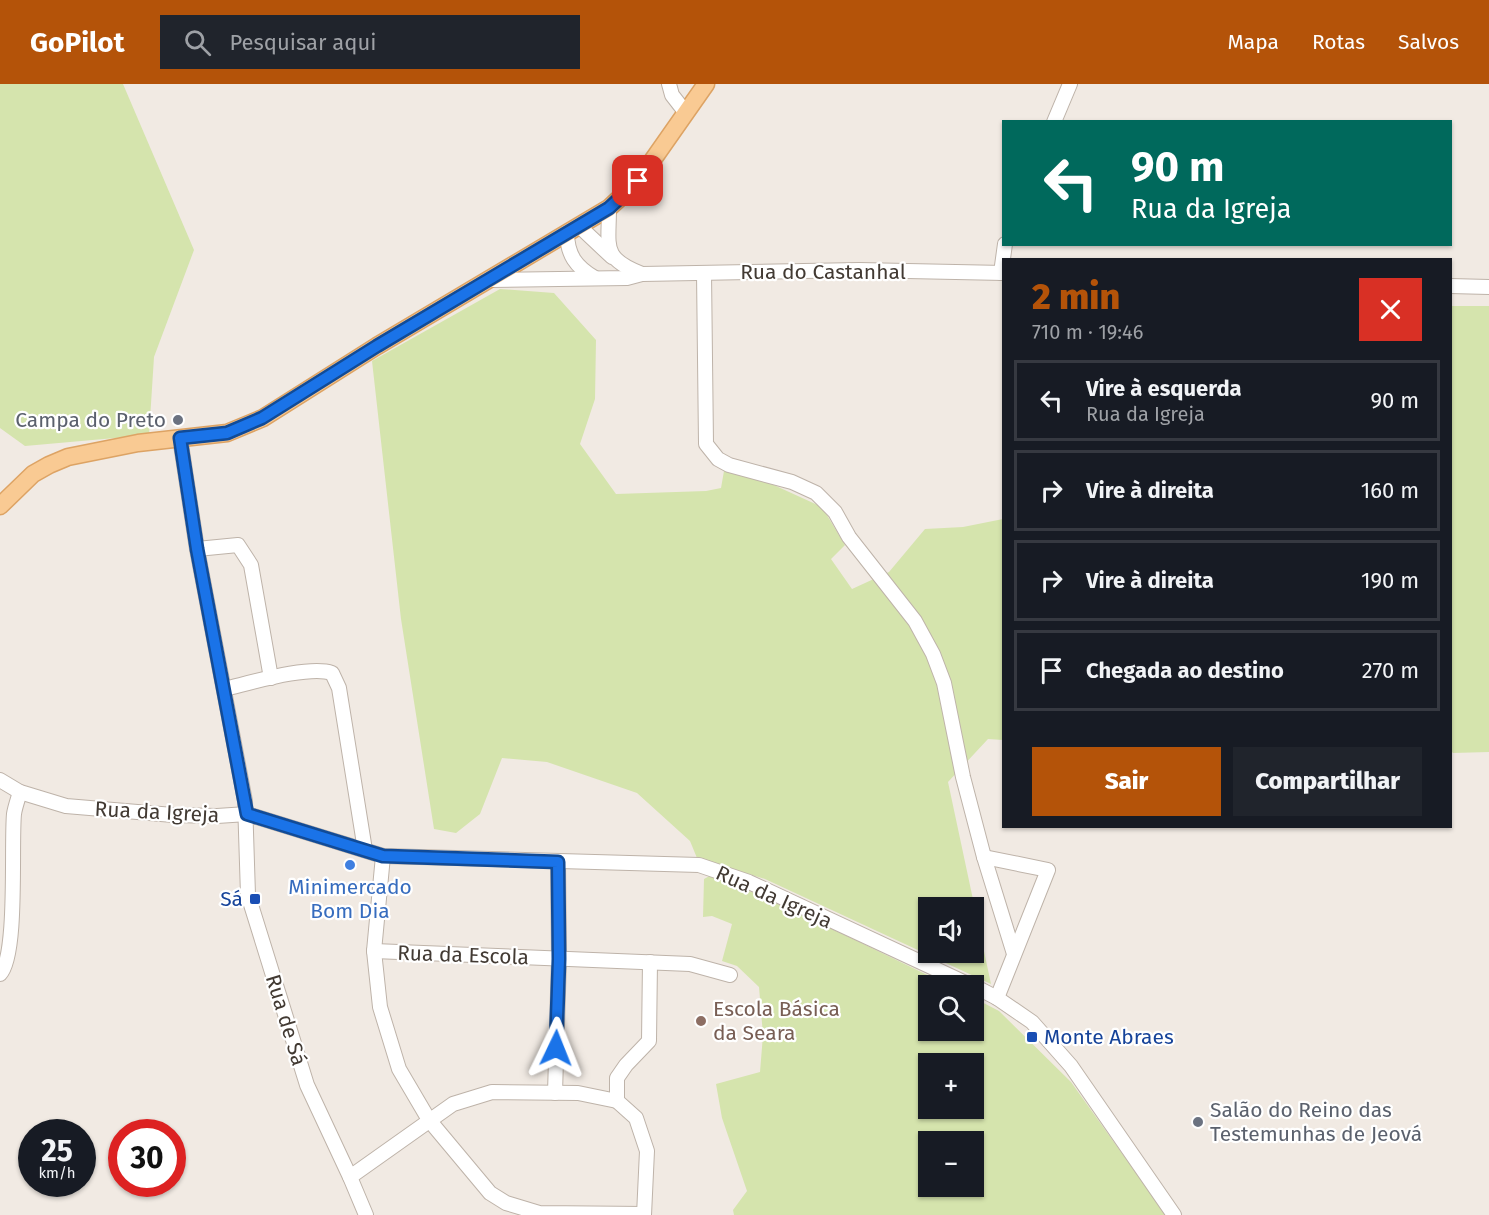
<!DOCTYPE html>
<html lang="pt">
<head>
<meta charset="utf-8">
<style>
	body { margin:0; font-family:"Fira Sans",sans-serif; background:#20242c; color:#f1f3f6; height:100vh; display:flex; flex-direction:column; font-size:22px; white-space:nowrap }
	* { box-sizing:border-box; margin:0 }
	p { font-size:20px; color:#9ea1a6 }
	.icon { flex:none; width:33px; height:33px; fill:none; stroke:currentColor; stroke-width:2; stroke-linecap:round; stroke-linejoin:round }
	.map { position:relative; flex:1; overflow:hidden }
	.side { position:absolute; left:1002px; top:174px; width:450px; height:570px; display:flex; flex-direction:column; background:#171b24; border-radius:0px; box-shadow:0 2px 4px #0004 }
	.side>* { flex:none }
	.hud { position:absolute; left:1002px; top:36px; width:450px; height:126px; border-radius:0px; box-shadow:0 2px 4px #0004; background:#00695c; color:#fff; overflow:hidden }
	.fabs { position:absolute; left:918px; top:813px; display:grid; gap:12px }
	.fabs a { display:grid; place-items:center; width:66px; height:66px; border-radius:0px; background:#171b24; box-shadow:0 2px 4px #0004; font-size:30px }
	.speed { position:absolute; left:18px; top:1035px; display:flex; gap:12px; font-size:30px; font-weight:700; text-align:center }
	.speed>* { display:grid; place-content:center; width:78px; height:78px; border-radius:50%; background:#171b24; box-shadow:0 2px 4px #0004; line-height:1 }
	.speed small { font-size:15px; font-weight:400 }
	.speed .limit { border:9px solid #d22; background:#fff; color:#111 }
	.pin { position:absolute; display:grid; place-items:center; width:51px; height:51px; color:#fff; margin:-26px; border-radius:12px; box-shadow:0 3px 9px #0006 }
	.me { position:absolute; width:66px; margin:-33px; rotate:2deg; stroke-linejoin:round; filter:drop-shadow(0 0 4px #0008) }
	.turn { display:flex; align-items:center; gap:21px; height:126px; padding:0 30px; font-size:27px }
	.turn .icon { width:78px; height:78px; stroke-width:2.5 }
	.turn b { display:block; font-size:42px; line-height:51px }
	.round { display:grid; place-items:center; flex:none; width:63px; height:63px; border-radius:0px; background:#20242c }
	.overview { display:flex; align-items:center; justify-content:space-between; height:102px; padding:0 30px }
	h1 { font-size:36px; font-weight:800; line-height:45px; color:#b45309 }
	.button { display:flex; gap:12px; margin-top:auto; padding:12px 30px }
	.button a { flex:1; height:69px; border-radius:0px; background:#b45309; color:#fff; font-size:24px; font-weight:800; line-height:69px; text-align:center }
	.button a+a { background:#20242c; color:#f1f3f6 }
	ul { padding:0; list-style:none }
	li { display:flex; align-items:center; gap:18px; height:81px; margin:0 12px 9px; padding:0 18px; border:3px solid #363941; border-radius:0px }
	li div { flex:1 }
	li b { display:block; font-size:22px }
	li em { font-style:normal }
	header { display:flex; align-items:center; gap:36px; box-sizing:border-box; height:84px; padding:0 30px; background:#b45309; color:#fff }
	header strong { font-size:28px }
	nav { display:flex; gap:33px; margin-inline-start:auto; font-size:21px }
	.search { width:420px; height:54px; background:#20242c; display:flex; align-items:center; gap:15px; box-sizing:border-box; padding:0 21px; border-radius:0px; color:#9ea1a6; font-size:22px }
	.map>svg:first-child { display:block }
</style>
</head>
<body>
<header>
<strong>GoPilot</strong>
<div class="search"><svg class="icon" aria-label="search" viewBox="0 0 24 24"><circle cx="10" cy="10" r="6"/><path d="M15 15l6 6"/></svg>Pesquisar aqui</div>
<nav><a>Mapa</a><a>Rotas</a><a>Salvos</a></nav>
</header>
<div class="map">
<svg width="1489" height="1131" viewBox="0 0 1489 1131">
	<rect width="100%" height="100%" fill="#f1eae3"/>
	<g fill="#d5e4ad" fill-rule="evenodd">
		<path d="M0,0H123L194,166L154,273L149,351L25,362L0,344Z"/>
		<path d="M500,205L554,209L596,256L595,315L580,360L616,410L706,407L721,404L724,387L765,397L822,423L845,461L831,475L852,505L889,488L925,445L963,443L1003,435V656L988,655L948,698L991,900L765,795L697,774L690,757L637,709L547,678L502,674L480,730L456,749L434,745L401,535L372,277ZM928,824H974V868H928Z"/>
		<path d="M1450,222H1489V668L1453,669L1451,667Z"/>
		<path d="M713,790L851,854L948,901L928,902V946H974V914L999,927L1071,998L1166,1131H734L733,1126L747,1107L722,1034L716,1000L760,988L763,951L759,903L737,882L722,877L732,840L712,832L703,833L704,795ZM928,980H974V1024H928ZM928,1058H974V1102H928Z"/>
	</g>
	<g fill="none" stroke-linecap="round" stroke-linejoin="round">
		<g stroke="#beb3a9" stroke-width="16">
			<g id="minor">
				<path d="M669,0L672,11L686,29"/>
				<path d="M1054,38L1070,0"/>
				<path d="M609,124C609,163 601,174 642,190"/>
				<path d="M579,142L612,173"/>
				<path d="M567,148C567,171 576,183 595,194"/>
				<path d="M704,189L706,360L718,375L729,381L792,398L816,409L835,428L849,453L915,537L933,570L944,599L963,693L984,773L1014,870"/>
				<path d="M1001,189L1005,160"/>
				<path d="M490,196L627,194L642,190L859,186L1004,189"/>
				<path d="M1450,202L1489,203"/>
				<path d="M180,354L197,465L245,717L248,811L307,1001L350,1093L366,1131"/>
				<path d="M197,465L238,461L251,481L271,594"/>
				<path d="M224,605C250,599 309,581 332,589L339,604L365,766"/>
				<path d="M0,696L20,708L66,722L173,731L217,732L247,730L383,772L699,781L749,798L972,902"/>
				<path d="M383,772L374,867L380,923L399,985L429,1036L490,1109L506,1119L539,1129L644,1130"/>
				<path d="M984,773L1048,786L997,914"/>
				<path d="M374,867L690,880L730,891"/>
				<path d="M0,890C18,872 11,760 14,730C15,723 18,715 20,708"/>
				<path d="M974,902L997,914L1032,938L1071,982L1174,1131"/>
				<path d="M555,1009L559,875L558,778"/>
				<path d="M350,1093L453,1020L492,1008L578,1009L617,1017"/>
				<path d="M644,1131L647,1067L636,1034L617,1017V994L626,981L649,957L650,878"/>
			</g>
		</g>
		<g stroke="#dda364" stroke-width="19">
			<path id="major" d="M0,422L33,390L49,381L68,373L138,359L227,349L263,334L377,262L609,124L638,97L706,0"/>
		</g>
		<use href="#minor" stroke="#fff" stroke-width="14"/>
		<use href="#major" stroke="#f9ca93" stroke-width="16"/>
	</g>
	<g fill="none" stroke-linecap="round" stroke-linejoin="round">
		<g stroke="#114b97" stroke-width="15">
			<path id="route" d="M556,964L559,875L558,778L383,772L247,730L197,465L180,354L227,349L262,334L377,262L609,124L638,97"/>
		</g>
		<use href="#route" stroke="#1a73e8" stroke-width="10"/>
	</g>
	<g fill="#6b7280" stroke="#fff" stroke-width="2">
		<circle cx="178" cy="336" r="6"/>
		<circle cx="1198" cy="1038" r="6"/>
	</g>
	<circle fill="#3f7fe0" stroke="#fff" stroke-width="2" cx="350" cy="781" r="6"/>
	<g fill="#1a4fb4" stroke="#fff" stroke-width="2">
		<rect x="249" y="809" width="12" height="12" rx="3"/>
		<rect x="1026" y="947" width="12" height="12" rx="3"/>
	</g>
	<circle fill="#8d6e63" stroke="#fff" stroke-width="2" cx="701" cy="937" r="6"/>
	<g text-anchor="middle" dominant-baseline="central" stroke-width="4.5" stroke-linejoin="round" paint-order="stroke">
		<g font-size="21" fill="#423a33" stroke="#fff">
			<text x="823" y="188">Rua do Castanhal</text>
			<text transform="translate(157 728) rotate(3)">Rua da Igreja</text>
			<text transform="translate(774 813) rotate(24)">Rua da Igreja</text>
			<text transform="translate(463 871) rotate(2)">Rua da Escola</text>
			<text transform="translate(286 936) rotate(73)">Rua de Sá</text>
		</g>
		<g font-size="21" fill="#5b616d" stroke="#fff" text-anchor="end">
			<text x="166" y="336">Campa do Preto</text>
			<text x="1210" y="1026" text-anchor="start">Salão do Reino das<tspan x="1210" dy="24">Testemunhas de Jeová</tspan></text>
		</g>
		<g font-size="21" fill="#366cbe" stroke="#fff">
			<text x="350" y="803">Minimercado<tspan x="350" dy="24">Bom Dia</tspan></text>
		</g>
		<g font-size="21" fill="#164399" stroke="#fff" text-anchor="end">
			<text x="243" y="815">Sá</text>
			<text x="1044" y="953" text-anchor="start">Monte Abraes</text>
		</g>
		<g font-size="21" fill="#785e54" stroke="#fff" text-anchor="start">
			<text x="713" y="925">Escola Básica<tspan x="713" dy="24">da Seara</tspan></text>
		</g>
	</g>
</svg>
<div class="fabs">
<a><svg class="icon" aria-label="sound" viewBox="0 0 24 24"><path d="M4 9h4l5-4v14l-5-4H4zM17 9q2 3 0 6"/></svg></a>
<a><svg class="icon" aria-label="search" viewBox="0 0 24 24"><circle cx="10" cy="10" r="6"/><path d="M15 15l6 6"/></svg></a>
<a>+</a>
<a>−</a>
</div>
<div class="speed"><div>25<small>km/h</small></div><div class="limit">30</div></div>
<div class="pin" style="left:638px;top:97px;background:#d93025"><svg class="icon" aria-label="arrive" viewBox="0 0 24 24"><path d="M6 21V4h12l-3 4 3 4H6"/></svg></div>
<svg class="me" style="left:556px;top:964px" viewBox="-20 -20 40 40"><path d="M0-17L14 15 0 8-14 15z" fill="#1a73e8" stroke="#fff" stroke-width="4"/></svg>
<div class="hud">
<div class="turn"><svg class="icon" aria-label="left" viewBox="0 0 24 24"><path d="M17 20v-9H6M10 6l-5 5 5 5"/></svg><div><b>90 m</b>Rua da Igreja</div></div>
</div>
<section class="side">
<div class="overview"><div><h1>2 min</h1><p>710 m · 19:46</p></div><a class="round" style="background:#d93025;color:#fff"><svg class="icon" aria-label="close" viewBox="0 0 24 24"><path d="M6 6l12 12M18 6L6 18"/></svg></a></div>
<ul>
<li><svg class="icon" aria-label="left" viewBox="0 0 24 24"><path d="M17 20v-9H6M10 6l-5 5 5 5"/></svg><div><b>Vire à esquerda</b><p>Rua da Igreja</p></div><em>90 m</em></li>
<li><svg class="icon" aria-label="right" viewBox="0 0 24 24"><path d="M7 20v-9h11M14 6l5 5-5 5"/></svg><div><b>Vire à direita</b></div><em>160 m</em></li>
<li><svg class="icon" aria-label="right" viewBox="0 0 24 24"><path d="M7 20v-9h11M14 6l5 5-5 5"/></svg><div><b>Vire à direita</b></div><em>190 m</em></li>
<li><svg class="icon" aria-label="arrive" viewBox="0 0 24 24"><path d="M6 21V4h12l-3 4 3 4H6"/></svg><div><b>Chegada ao destino</b></div><em>270 m</em></li>
</ul>
<div class="button"><a>Sair</a><a>Compartilhar</a></div>
</section>
</div>
</body>
</html>
